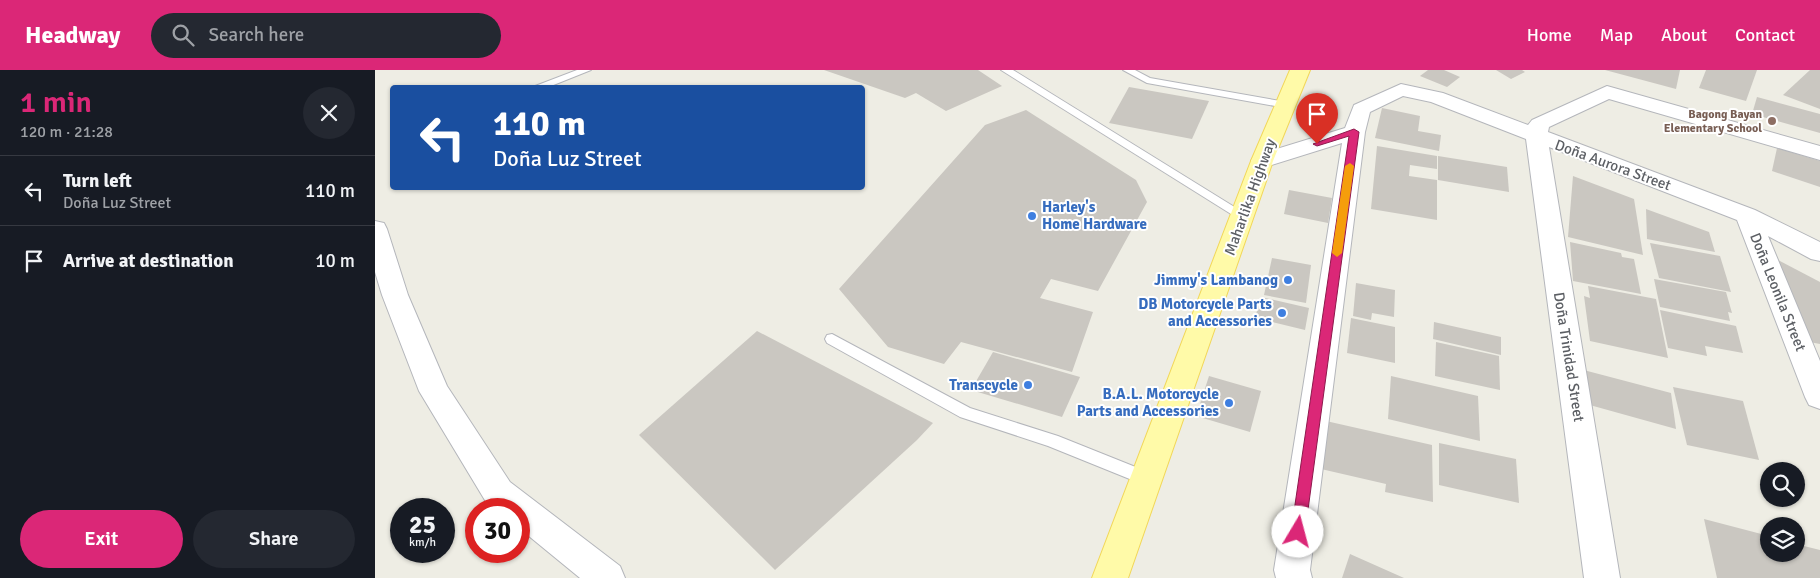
<!DOCTYPE html>
<html lang="en">
<head>
<meta charset="utf-8">
<style>
	body { margin:0; font-family:Signika,sans-serif; background:#242831; color:#f1f3f6; height:100vh; display:flex; flex-direction:column; font-size:19px; white-space:nowrap }
	* { box-sizing:border-box; margin:0 }
	p { font-size:16px; color:#9ea1a6 }
	.icon { flex:none; width:28px; height:28px; fill:none; stroke:currentColor; stroke-width:2; stroke-linecap:round; stroke-linejoin:round }
	.map { position:relative; flex:1; overflow:hidden }
	.sheet { display:flex; flex-direction:column; background:#171b24; width:375px }
	.sheet>* { flex:none }
	.hud { position:absolute; left:15px; top:15px; width:475px; height:105px; border-radius:5px; box-shadow:0 1px 4px #0004; background:#1a4fa0; color:#fff; overflow:hidden }
	.controls { position:absolute; left:1385px; top:392px; display:grid; gap:10px }
	.controls a { display:grid; place-items:center; width:45px; height:45px; border-radius:50%; background:#171b24; box-shadow:0 1px 4px #0004; font-size:25px }
	.speed { position:absolute; left:15px; top:428px; display:flex; gap:10px; font-size:25px; font-weight:700; text-align:center }
	.speed>* { display:grid; place-content:center; width:65px; height:65px; border-radius:50%; background:#171b24; box-shadow:0 1px 4px #0004; line-height:1 }
	.speed small { font-size:12px; font-weight:400 }
	.speed .limit { border:8px solid #d22; background:#fff; color:#111 }
	.pin { position:absolute; display:grid; place-items:center; width:42px; height:42px; color:#fff; margin:-51px -21px; border-radius:50% 50% 50% 0; rotate:-45deg; box-shadow:0 0 5px #0007 }
	.pin .icon { rotate:45deg }
	.me { position:absolute; width:55px; margin:-28px; rotate:8deg; stroke-linejoin:round; filter:drop-shadow(0 0 4px #0008) }
	.turn { display:flex; align-items:center; gap:18px; height:105px; padding:0 20px; font-size:22px }
	.turn .icon { width:65px; height:65px; stroke-width:2.5 }
	.turn b { display:block; font-size:35px; line-height:42px }
	.round { display:grid; place-items:center; flex:none; width:52px; height:52px; border-radius:26px; background:#242831 }
	.headline { display:flex; align-items:center; justify-content:space-between; height:85px; padding:0 20px }
	h1 { font-size:30px; font-weight:600; line-height:38px; color:#db2777 }
	.cta { display:flex; gap:10px; margin-top:auto; padding:10px 20px }
	.cta a { flex:1; height:58px; border-radius:30px; background:#db2777; color:#fff; font-size:20px; font-weight:600; line-height:58px; text-align:center }
	.cta a+a { background:#242831; color:#f1f3f6 }
	ul { padding:0; list-style:none }
	li { display:flex; align-items:center; gap:15px; height:70px; padding:0 20px; border-top:1px solid #363941 }
	li div { flex:1 }
	li b { display:block; font-size:19px }
	li em { font-style:normal }
	header { display:flex; align-items:center; gap:30px; box-sizing:border-box; height:70px; padding:0 25px; background:#db2777; color:#fff }
	header strong { font-size:24px }
	nav { display:flex; gap:28px; margin-inline-start:auto; font-size:18px }
	.search { width:350px; height:45px; background:#242831; display:flex; align-items:center; gap:12px; box-sizing:border-box; padding:0 18px; border-radius:28px; color:#9ea1a6; font-size:19px }
	main { display:flex; flex:1; min-height:0 }
	.map>svg:first-child { display:block }
</style>
</head>
<body>
<header>
<strong>Headway</strong>
<div class="search"><svg class="icon" aria-label="search" viewBox="0 0 24 24"><circle cx="10" cy="10" r="6"/><path d="M15 15l6 6"/></svg>Search here</div>
<nav><a>Home</a><a>Map</a><a>About</a><a>Contact</a></nav>
</header>
<main>
<section class="sheet">
<div class="headline"><div><h1>1 min</h1><p>120 m · 21:28</p></div><a class="round"><svg class="icon" aria-label="close" viewBox="0 0 24 24"><path d="M6 6l12 12M18 6L6 18"/></svg></a></div>
<ul>
<li><svg class="icon" aria-label="left" viewBox="0 0 24 24"><path d="M17 20v-9H6M10 6l-5 5 5 5"/></svg><div><b>Turn left</b><p>Doña Luz Street</p></div><em>110 m</em></li>
<li><svg class="icon" aria-label="arrive" viewBox="0 0 24 24"><path d="M6 21V4h12l-3 4 3 4H6"/></svg><div><b>Arrive at destination</b></div><em>10 m</em></li>
</ul>
<div class="cta"><a>Exit</a><a>Share</a></div>
</section>
<div class="map">
<svg width="1445" height="508" viewBox="0 0 1445 508">
	<rect width="100%" height="100%" fill="#eeede4"/>
	<g fill="#cac7c1">
		<path d="M449,0H603L627,16L571,41L541,23L530,28Z"/>
		<path d="M1053,0H1069L1085,7L1072,17L1045,6Z"/>
		<path d="M1121,0H1147L1150,2L1136,9Z"/>
		<path d="M1230,0H1305L1301,19Z"/>
		<path d="M1331,0H1382L1371,31L1324,18Z"/>
		<path d="M1435,0H1445V39L1408,25Z"/>
		<path d="M754,17L834,31L817,69L734,53Z"/>
		<path d="M1382,27L1445,44V63L1377,44Z"/>
		<path d="M1007,38L1045,46L1043,61L1066,65L1064,81L1000,68Z"/>
		<path d="M651,40L761,110L772,132L723,221L676,209L665,228L718,242L697,302L586,272L569,294L513,277L464,219L610,55Z"/>
		<path d="M1002,76L1062,86V99L1035,95L1034,106L1062,110V150L996,139Z"/>
		<path d="M1402,78L1445,91V117L1397,101Z"/>
		<path d="M1063,86L1132,97L1134,122L1063,110Z"/>
		<path d="M1198,106L1259,129L1268,185L1193,167Z"/>
		<path d="M914,120L957,128L953,153L909,144Z"/>
		<path d="M1271,139L1334,162L1340,182L1272,169Z"/>
		<path d="M1195,172L1246,183L1247,187L1259,189L1266,224L1198,211Z"/>
		<path d="M1275,173L1345,186L1356,222L1284,208Z"/>
		<path d="M897,188L936,195L931,233L889,225Z"/>
		<path d="M1403,190L1445,212V274L1429,271Z"/>
		<path d="M1279,209L1351,222L1357,243L1353,242L1355,251L1285,237Z"/>
		<path d="M981,213L1020,220L1019,247L997,243L996,250L978,246Z"/>
		<path d="M1213,216L1281,229L1293,288L1215,271L1209,226L1215,228Z"/>
		<path d="M886,227L934,238L930,260L880,248Z"/>
		<path d="M1285,240L1361,256L1368,283L1330,276L1332,286L1293,278Z"/>
		<path d="M976,248L1020,257V293L972,283Z"/>
		<path d="M1059,252L1126,267V285L1058,269Z"/>
		<path d="M382,261L558,353L542,370L400,500L264,365Z"/>
		<path d="M1061,272L1124,286L1125,320L1060,306Z"/>
		<path d="M618,282L705,307L687,347L596,320Z"/>
		<path d="M1201,298L1296,323L1301,359L1204,332Z"/>
		<path d="M834,306L886,321L875,362L821,346Z"/>
		<path d="M1016,306L1103,326L1105,371L1013,349Z"/>
		<path d="M1298,317L1368,331L1384,390L1312,375Z"/>
		<path d="M951,351L1057,375L1058,432L1010,422L1011,414L946,399Z"/>
		<path d="M1064,373L1141,389L1144,433L1064,415Z"/>
		<path d="M1329,449L1394,466V484H1421V474L1445,480V508H1342Z"/>
		<path d="M975,484L1029,508H967Z"/>
	</g>
	<g fill="none" stroke-linecap="round" stroke-linejoin="round">
		<g stroke="#b4b6bb" stroke-width="2">
			<g id="service">
				<path d="M202,0H216L171,18H155Z"/>
				<path d="M626,0H638L874,146L868,150L864,149Z"/>
				<path d="M748,0H760L775,8L911,32L916,35L911,38L772,13Z"/>
				<path d="M457,264L595,338L683,366L778,404L780,409L778,414L772,416L673,376L585,347L452,273L450,269L452,265Z"/>
			</g>
		</g>
		<g stroke="#b4b6bb" stroke-width="2">
			<g id="minor">
				<path d="M1026,14L1068,23L1153,55L1157,50L1232,16L1445,76V90L1234,29L1174,57L1173,62L1380,140L1445,172V191L1436,189L1393,166L1445,291V339L1434,335L1430,327L1362,150L1174,77L1245,508H1209L1151,69L1056,32L1028,26L995,42L990,62L935,500L937,508H901L899,500L967,73L887,98L879,96L876,91L879,86L970,58L979,35Z"/>
				<path d="M0,151L9,153L12,159L33,225L72,316L135,412L245,496L250,508H205L144,458V439H119L111,432L44,321L7,225L0,202Z"/>
			</g>
		</g>
		<g stroke="#f2d759" stroke-width="2">
			<path id="primary" d="M915,0H935L898,91L753,508H717L876,91Z"/>
		</g>
		<use href="#service" fill="#fff" fill-rule="evenodd"/>
		<use href="#minor" fill="#fff" fill-rule="evenodd"/>
		<use href="#primary" fill="#fffaa8" fill-rule="evenodd"/>
	</g>
	<path fill="#db2777" stroke="#8e194d" d="M979,59L984,62L930,462L928,466L923,468L918,466L916,462L974,66L942,76L938,74Z"/>
	<path fill="#f59e0b" d="M975,93L979,96L967,183L962,187L957,183L970,96Z"/>
	<circle fill="#8d6e63" stroke="#fff" stroke-width="2" cx="1397" cy="51" r="5"/>
	<g fill="#3f7fe0" stroke="#fff" stroke-width="2">
		<circle cx="657" cy="146" r="5"/>
		<circle cx="913" cy="210" r="5"/>
		<circle cx="907" cy="243" r="5"/>
		<circle cx="653" cy="315" r="5"/>
		<circle cx="854" cy="333" r="5"/>
	</g>
	<g text-anchor="middle" dominant-baseline="central" stroke-width="4" stroke-linejoin="round" paint-order="stroke">
		<g font-size="12" font-weight="bold" fill="#785e54" stroke="#fff" text-anchor="end">
			<text x="1387" y="44">Bagong Bayan<tspan x="1387" dy="14">Elementary School</tspan></text>
		</g>
		<g font-size="15" fill="#5c5f64" stroke="#fff">
			<text transform="translate(1238 95) rotate(20)">Doña Aurora Street</text>
			<text transform="translate(875 127) rotate(-70)">Maharlika Highway</text>
			<text transform="translate(1403 222) rotate(68)">Doña Leonila Street</text>
			<text transform="translate(1194 287) rotate(81)">Doña Trinidad Street</text>
		</g>
		<g font-size="15" font-weight="bold" fill="#366cbe" stroke="#fff" text-anchor="end">
			<text x="667" y="137" text-anchor="start">Harley's<tspan x="667" dy="17">Home Hardware</tspan></text>
			<text x="903" y="210">Jimmy's Lambanog</text>
			<text x="897" y="234">DB Motorcycle Parts<tspan x="897" dy="17">and Accessories</tspan></text>
			<text x="643" y="315">Transcycle</text>
			<text x="844" y="324">B.A.L. Motorcycle<tspan x="844" dy="17">Parts and Accessories</tspan></text>
		</g>
	</g>
</svg>
<div class="controls">
<a><svg class="icon" aria-label="search" viewBox="0 0 24 24"><circle cx="10" cy="10" r="6"/><path d="M15 15l6 6"/></svg></a>
<a><svg class="icon" aria-label="layers" viewBox="0 0 24 24"><path d="M12 4l9 5-9 5-9-5zM3 14l9 5 9-5"/></svg></a>
</div>
<div class="speed"><div>25<small>km/h</small></div><div class="limit">30</div></div>
<div class="pin" style="left:942px;top:74px;background:#d93025"><svg class="icon" aria-label="arrive" viewBox="0 0 24 24"><path d="M6 21V4h12l-3 4 3 4H6"/></svg></div>
<svg class="me" style="left:923px;top:462px" viewBox="-20 -20 40 40"><circle r="19" fill="#fff"/><path d="M0-13L10 11 0 6-10 11z" fill="#db2777"/></svg>
<div class="hud">
<div class="turn"><svg class="icon" aria-label="left" viewBox="0 0 24 24"><path d="M17 20v-9H6M10 6l-5 5 5 5"/></svg><div><b>110 m</b>Doña Luz Street</div></div>
</div>
</div>
</main>
</body>
</html>
